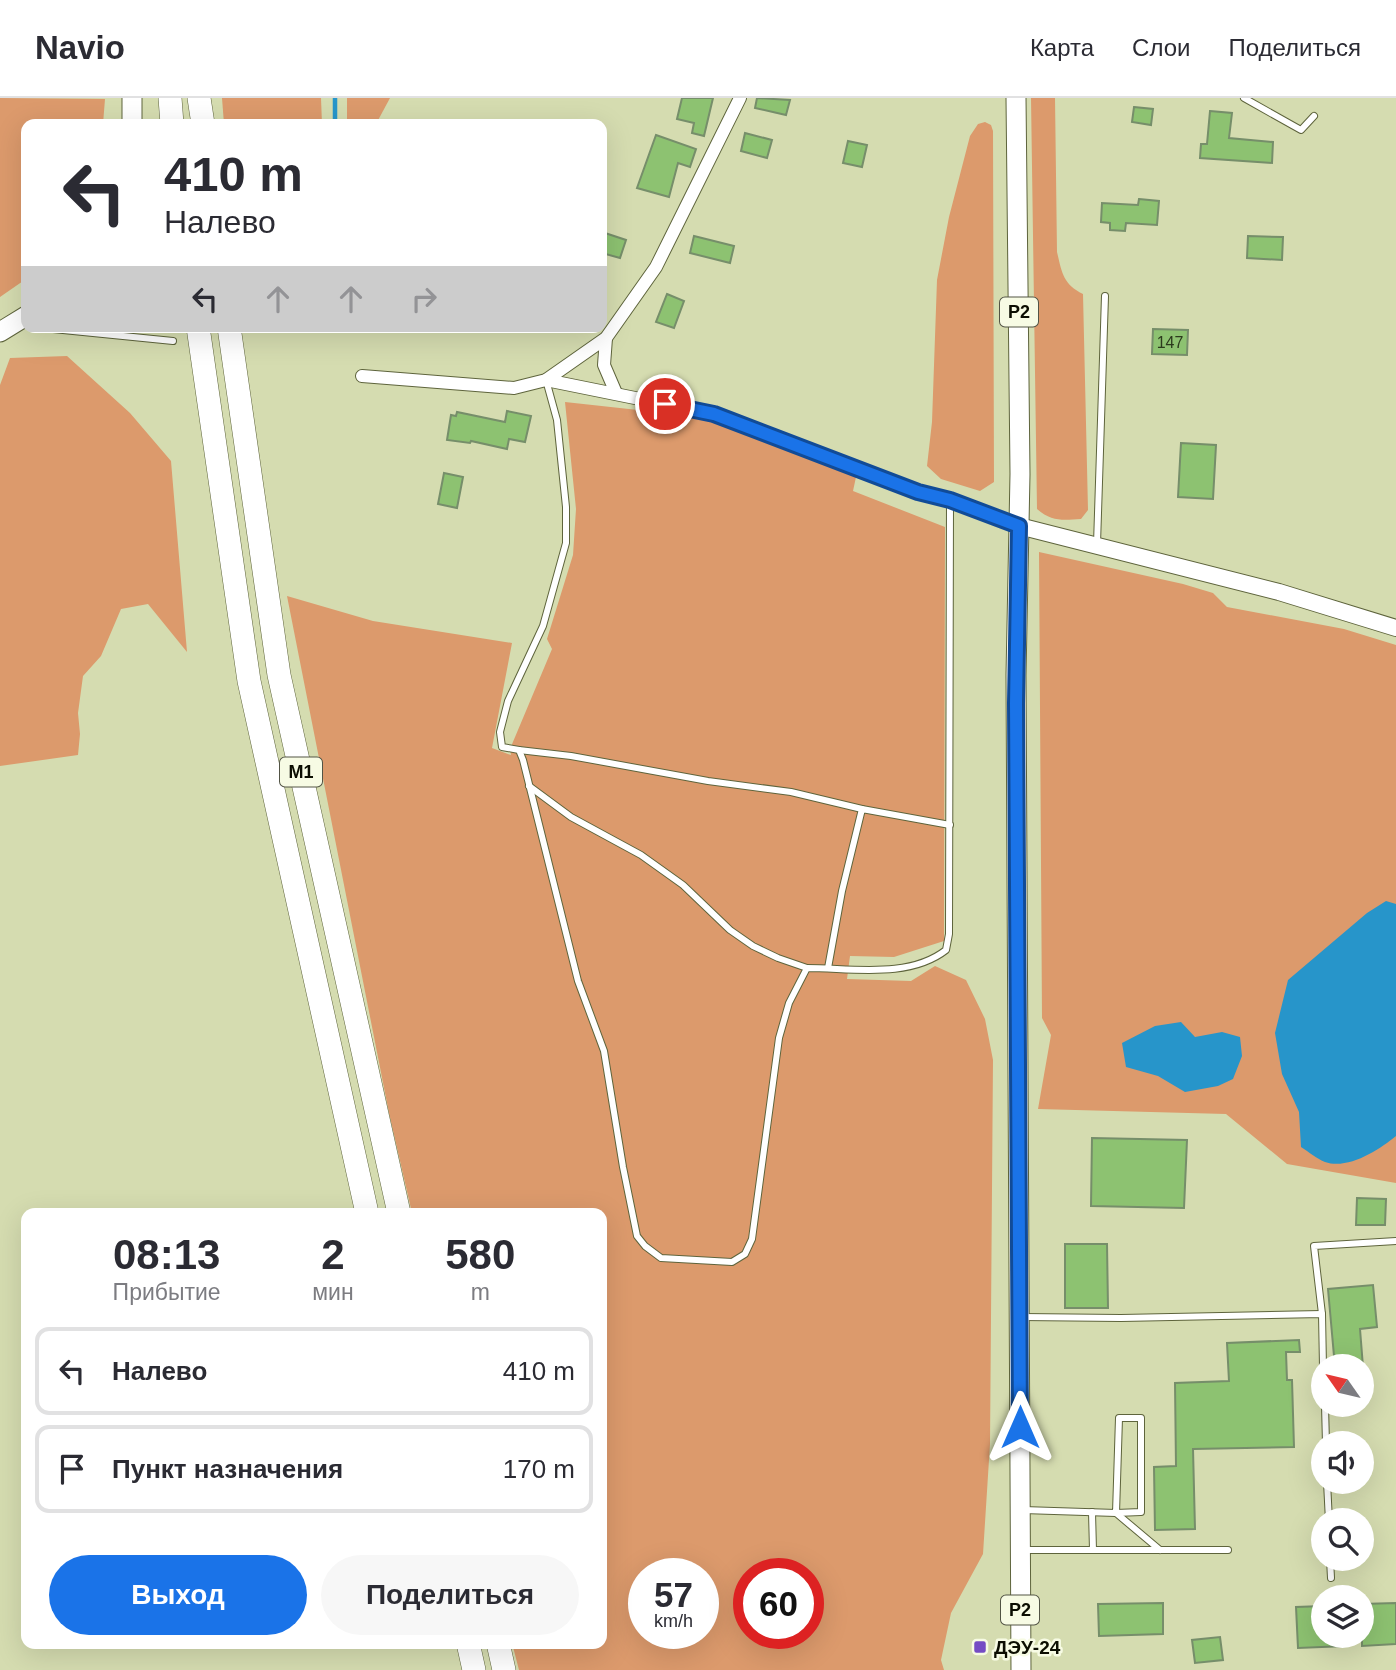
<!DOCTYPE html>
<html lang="ru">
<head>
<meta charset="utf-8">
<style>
	body { margin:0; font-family:Helvetica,sans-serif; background:#f7f7f7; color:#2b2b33; height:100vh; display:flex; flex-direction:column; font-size:26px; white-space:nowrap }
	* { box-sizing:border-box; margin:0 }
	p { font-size:23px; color:#7c7c81 }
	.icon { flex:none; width:38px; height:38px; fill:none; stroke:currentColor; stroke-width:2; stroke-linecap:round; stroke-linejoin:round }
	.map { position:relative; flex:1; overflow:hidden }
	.panel { position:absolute; left:21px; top:1110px; width:586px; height:441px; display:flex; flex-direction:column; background:#fff; border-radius:14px; box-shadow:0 7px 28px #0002 }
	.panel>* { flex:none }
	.top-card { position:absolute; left:21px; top:21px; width:586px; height:214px; border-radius:14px; box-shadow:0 7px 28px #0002; background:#fff; color:#2b2b33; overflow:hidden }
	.needle { width:46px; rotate:304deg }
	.buttons { position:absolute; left:1311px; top:1256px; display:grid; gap:14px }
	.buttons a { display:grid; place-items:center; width:63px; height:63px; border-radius:50%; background:#fff; box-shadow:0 7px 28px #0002; font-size:35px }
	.speed { position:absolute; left:628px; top:1460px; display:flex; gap:14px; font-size:35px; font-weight:700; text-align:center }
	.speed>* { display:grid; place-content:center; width:91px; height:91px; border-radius:50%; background:#fff; box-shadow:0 7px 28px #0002; line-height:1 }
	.speed small { font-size:18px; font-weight:400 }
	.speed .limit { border:10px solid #d22; background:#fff; color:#111 }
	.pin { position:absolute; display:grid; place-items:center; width:60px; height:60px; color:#fff; margin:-30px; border:4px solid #fff; border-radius:50%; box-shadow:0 2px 7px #0007 }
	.me { position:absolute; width:77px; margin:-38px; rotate:0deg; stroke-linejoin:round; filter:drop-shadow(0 0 5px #0008) }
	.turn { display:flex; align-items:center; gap:24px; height:147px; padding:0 28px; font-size:32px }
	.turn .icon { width:91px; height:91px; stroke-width:2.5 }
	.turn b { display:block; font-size:49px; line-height:60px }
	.lanes { display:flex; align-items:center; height:66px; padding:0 28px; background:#0003; justify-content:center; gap:35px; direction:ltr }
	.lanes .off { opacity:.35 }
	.eta { display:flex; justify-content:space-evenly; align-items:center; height:119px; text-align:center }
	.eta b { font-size:42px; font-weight:700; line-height:49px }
	.action { display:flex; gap:14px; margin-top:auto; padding:14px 28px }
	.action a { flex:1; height:80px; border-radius:42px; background:#1a73e8; color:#fff; font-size:28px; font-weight:700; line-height:80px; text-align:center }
	.action a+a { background:#f7f7f7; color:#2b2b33 }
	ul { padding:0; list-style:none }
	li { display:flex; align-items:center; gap:21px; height:88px; margin:0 14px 10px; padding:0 14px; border:4px solid #e1e1e2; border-radius:14px }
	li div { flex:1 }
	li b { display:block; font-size:26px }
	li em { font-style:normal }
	header { display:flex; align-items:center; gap:42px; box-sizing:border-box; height:98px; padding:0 35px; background:#fff; border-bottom:2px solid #e1e1e2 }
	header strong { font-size:33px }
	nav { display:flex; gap:38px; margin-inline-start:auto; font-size:24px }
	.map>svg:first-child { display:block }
</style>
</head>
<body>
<header>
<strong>Navio</strong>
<nav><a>Карта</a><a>Слои</a><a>Поделиться</a></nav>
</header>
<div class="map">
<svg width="1396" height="1572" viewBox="0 0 1396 1572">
	<rect width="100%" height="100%" fill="#d5dcb0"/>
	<g fill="#dc9a6c" fill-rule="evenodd">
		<path d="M0,0L105,1L103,26H26V181L0,199Z"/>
		<path d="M222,0H321L322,26H224Z"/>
		<path d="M347,0H390L376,26H347Z"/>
		<path d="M1031,0H1055L1057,154C1062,175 1063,186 1083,196L1088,412L1081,421C1063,422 1052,424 1037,411Z"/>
		<path d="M985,24L991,27L993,33L994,384L980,393L941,381L927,368L932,324L937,182L949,119L970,38L978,26Z"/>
		<path d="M67,258L130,315L171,363L187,554L148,506L121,511L101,558L83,578L78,615L80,636L78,657L0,668V287L10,260Z"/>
		<path d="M565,304L711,320L856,379L853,393L945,429L944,843L894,859L850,858L847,881L911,883L935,868L966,882L985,921L993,962L990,1346L983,1456L951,1515L941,1562L944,1572H519L512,1545H602V1115H412L389,1015L287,498L373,523L512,545L492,650L511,657L510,651L552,551L547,541L573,457L576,411ZM644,1475H704V1535H644ZM749,1475H808V1535H749Z"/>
		<path d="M1039,454L1183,486L1213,495L1227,509L1344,531L1396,547V1085L1287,1066L1226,1016L1038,1011L1051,937L1042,920Z"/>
	</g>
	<g fill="#2795ca">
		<path d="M1386,803L1396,806V1038C1379,1052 1348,1072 1325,1064C1317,1061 1309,1054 1301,1049L1299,1014L1282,976L1275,935L1288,882L1367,815Z"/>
		<path d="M1181,924L1195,939L1222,934L1240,939L1242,958L1233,981L1218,988L1185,994L1158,978L1126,969L1122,945L1155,928Z"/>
	</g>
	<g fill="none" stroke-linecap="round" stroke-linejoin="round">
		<path stroke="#2795ca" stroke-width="4.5" d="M335,26V0"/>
	</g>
	<g fill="#8dc271" stroke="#768e6a" stroke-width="2">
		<path d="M682,0H713L704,38L692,35L694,25L677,21Z"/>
		<path d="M757,0L790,2L786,17L755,10Z"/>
		<path d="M1134,9L1153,11L1151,27L1132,24Z"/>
		<path d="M1210,13L1232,15L1229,40L1273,44L1272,65L1200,60L1201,46H1207Z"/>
		<path d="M745,35L772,42L767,60L741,53Z"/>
		<path d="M656,37L696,51L690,69L678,65L669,99L637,90Z"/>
		<path d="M848,43L867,47L862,69L843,65Z"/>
		<path d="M1139,101L1159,103L1157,127L1126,125L1125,133L1110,132V125L1101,124L1102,105L1138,107Z"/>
		<path d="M605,135L626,142L620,160L602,155Z"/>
		<path d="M694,138L734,148L730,165L690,155Z"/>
		<path d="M1248,138L1283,139L1282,162L1247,160Z"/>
		<path d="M667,196L684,203L674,230L656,224Z"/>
		<path d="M1153,231L1188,232L1187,257L1152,256Z"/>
		<path d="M507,313L531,318L525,344L509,341L507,351L471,343L470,345L447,342L451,317L456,318L457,314L505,324Z"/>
		<path d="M1181,345L1216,347L1213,401L1178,399Z"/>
		<path d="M444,375L463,379L457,410L438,406Z"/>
		<path d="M1092,1040L1187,1042L1184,1110L1091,1108Z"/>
		<path d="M1357,1100L1386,1101L1385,1127H1356Z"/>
		<path d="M1065,1146H1107L1108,1210H1065Z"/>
		<path d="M1373,1187L1377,1229L1360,1231L1363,1269H1335L1328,1191Z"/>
		<path d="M1299,1242L1300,1254H1286L1287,1282H1292L1294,1349L1193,1351L1195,1431L1155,1432L1154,1369L1176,1368L1175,1285L1229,1283L1227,1245Z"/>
		<path d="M1163,1505V1536L1099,1538L1098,1506Z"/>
		<path d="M1396,1505V1546L1362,1548V1506Z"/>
		<path d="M1323,1508V1538H1346V1548L1298,1550L1296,1509Z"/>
		<path d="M1220,1539L1223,1562L1195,1565L1192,1542Z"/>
	</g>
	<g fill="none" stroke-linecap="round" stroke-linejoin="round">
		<g stroke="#5e643c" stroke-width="8">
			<g id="service">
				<path d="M1244,0L1301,32L1314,18"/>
				<path d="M50,229L53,231L173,243"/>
				<path d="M546,282L557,322L566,409V445L543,528L508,603L500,634L502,649L519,652L523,662L578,883L604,953L623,1069L637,1138L645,1148L661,1160L732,1164L745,1156L752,1141L779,940L789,905L807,870C852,870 909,881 946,852L949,836L950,402"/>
				<path d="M1097,446L1105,198"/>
				<path d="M519,652L571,658L708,683L791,694L862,711"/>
				<path d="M529,688L571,719L641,757L683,787L730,832L753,848L778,860L807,870"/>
				<path d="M828,870L842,793L862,711L950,727"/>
				<path d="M1322,1216L1314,1148L1396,1143"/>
				<path d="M1021,1219L1121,1220L1322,1216L1323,1269"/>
				<path d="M1325,1307L1326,1346"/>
				<path d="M1327,1384L1329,1423"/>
				<path d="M1023,1412L1116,1415L1119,1320H1141V1414L1116,1415"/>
				<path d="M1092,1414L1093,1452"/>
				<path d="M1116,1415L1160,1452"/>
				<path d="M1023,1452H1228"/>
				<path d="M1330,1461L1331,1480"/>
			</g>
		</g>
		<g stroke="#5e643c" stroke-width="14">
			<g id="minor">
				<path d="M606,240L604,267L616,295"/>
				<path d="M362,278L514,290L546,282L606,240L656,169L740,0"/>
				<path d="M546,282L714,316L918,394L950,402L1019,428"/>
			</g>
		</g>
		<g stroke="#5e643c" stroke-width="18">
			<path id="tertiary" d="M1019,428L1279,494L1396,530"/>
		</g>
		<g stroke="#5e643c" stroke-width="21">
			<g id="primary">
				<path d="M1016,0L1020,376L1016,577L1021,1572"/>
				<path d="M132,26V0"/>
				<path d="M0,234L26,218"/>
			</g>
		</g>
		<g stroke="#5e643c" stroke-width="24">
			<g id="motorway">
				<path d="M170,0L172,26"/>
				<path d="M199,0L203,26"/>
				<path d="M198,229L249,583L367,1115"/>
				<path d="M229,229L279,577L399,1115"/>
				<path d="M468,1545L474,1572"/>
				<path d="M498,1545L504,1572"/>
			</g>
		</g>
		<use href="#service" stroke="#fff" stroke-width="6"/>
		<use href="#minor" stroke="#fff" stroke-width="12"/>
		<use href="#tertiary" stroke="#fff" stroke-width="16"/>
		<use href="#primary" stroke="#fff" stroke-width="19"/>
		<use href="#motorway" stroke="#fff" stroke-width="23"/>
	</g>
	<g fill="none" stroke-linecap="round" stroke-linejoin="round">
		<g stroke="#114b97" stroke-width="18">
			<path id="route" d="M665,306L714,316L918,394L950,402L1019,428L1016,605L1020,1329"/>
		</g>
		<use href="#route" stroke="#1a73e8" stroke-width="12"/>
	</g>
	<rect fill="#754cc4" stroke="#f7fbe4" stroke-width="2.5" x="973" y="1542" width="14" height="14" rx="3.5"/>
	<g text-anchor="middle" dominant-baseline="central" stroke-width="5" stroke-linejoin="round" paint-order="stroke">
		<g font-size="16" fill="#2c3a1d">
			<text x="1170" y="244">147</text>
		</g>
		<g fill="#f7fbe4" stroke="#525445" stroke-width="2">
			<rect x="1000" y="199.5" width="38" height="29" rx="5"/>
			<rect x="280" y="659.5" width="42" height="29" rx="5"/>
			<rect x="1001" y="1497.5" width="38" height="29" rx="5"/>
		</g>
		<g font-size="18" font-weight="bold" fill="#0b0d01">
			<text x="1019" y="214">Р2</text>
			<text x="301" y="674">М1</text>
			<text x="1020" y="1512">Р2</text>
		</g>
		<g font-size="19" font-weight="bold" fill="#0b0d01" stroke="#f7fbe4" text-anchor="start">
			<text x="994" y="1549">ДЭУ-24</text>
		</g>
	</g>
</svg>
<div class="buttons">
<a><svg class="needle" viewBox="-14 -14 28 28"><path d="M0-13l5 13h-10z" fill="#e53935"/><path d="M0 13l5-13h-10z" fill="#7c7c81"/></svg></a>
<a><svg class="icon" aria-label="sound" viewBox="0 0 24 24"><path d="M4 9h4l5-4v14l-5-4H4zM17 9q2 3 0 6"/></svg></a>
<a><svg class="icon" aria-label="search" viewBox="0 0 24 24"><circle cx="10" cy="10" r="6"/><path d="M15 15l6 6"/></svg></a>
<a><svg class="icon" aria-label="layers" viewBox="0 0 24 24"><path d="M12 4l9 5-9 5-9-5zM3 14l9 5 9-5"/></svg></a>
</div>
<div class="speed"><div>57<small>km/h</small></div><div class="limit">60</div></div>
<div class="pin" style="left:665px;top:306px;background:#d93025"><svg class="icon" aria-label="arrive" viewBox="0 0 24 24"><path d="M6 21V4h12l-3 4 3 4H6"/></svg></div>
<svg class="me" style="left:1020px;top:1329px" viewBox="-20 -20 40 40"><path d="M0-17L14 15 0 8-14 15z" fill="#1a73e8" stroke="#fff" stroke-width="4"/></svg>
<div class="top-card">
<div class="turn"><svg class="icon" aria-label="left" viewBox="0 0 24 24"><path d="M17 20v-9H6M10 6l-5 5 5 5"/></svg><div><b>410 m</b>Налево</div></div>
<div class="lanes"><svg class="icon" aria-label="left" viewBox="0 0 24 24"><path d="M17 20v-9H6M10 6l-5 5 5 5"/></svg><svg class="icon off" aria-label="ahead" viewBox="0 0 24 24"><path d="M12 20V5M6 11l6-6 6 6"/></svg><svg class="icon off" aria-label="ahead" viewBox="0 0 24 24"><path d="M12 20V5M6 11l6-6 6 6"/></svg><svg class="icon off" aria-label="right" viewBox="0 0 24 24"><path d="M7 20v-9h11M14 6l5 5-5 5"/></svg></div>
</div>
<section class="panel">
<div class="eta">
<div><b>08:13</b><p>Прибытие</p></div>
<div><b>2</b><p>мин</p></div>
<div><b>580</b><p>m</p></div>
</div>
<ul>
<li><svg class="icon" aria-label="left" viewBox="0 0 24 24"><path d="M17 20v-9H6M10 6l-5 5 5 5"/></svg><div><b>Налево</b></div><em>410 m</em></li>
<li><svg class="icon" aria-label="arrive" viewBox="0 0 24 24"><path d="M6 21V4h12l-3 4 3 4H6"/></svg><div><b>Пункт назначения</b></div><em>170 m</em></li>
</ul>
<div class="action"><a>Выход</a><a>Поделиться</a></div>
</section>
</div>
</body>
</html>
